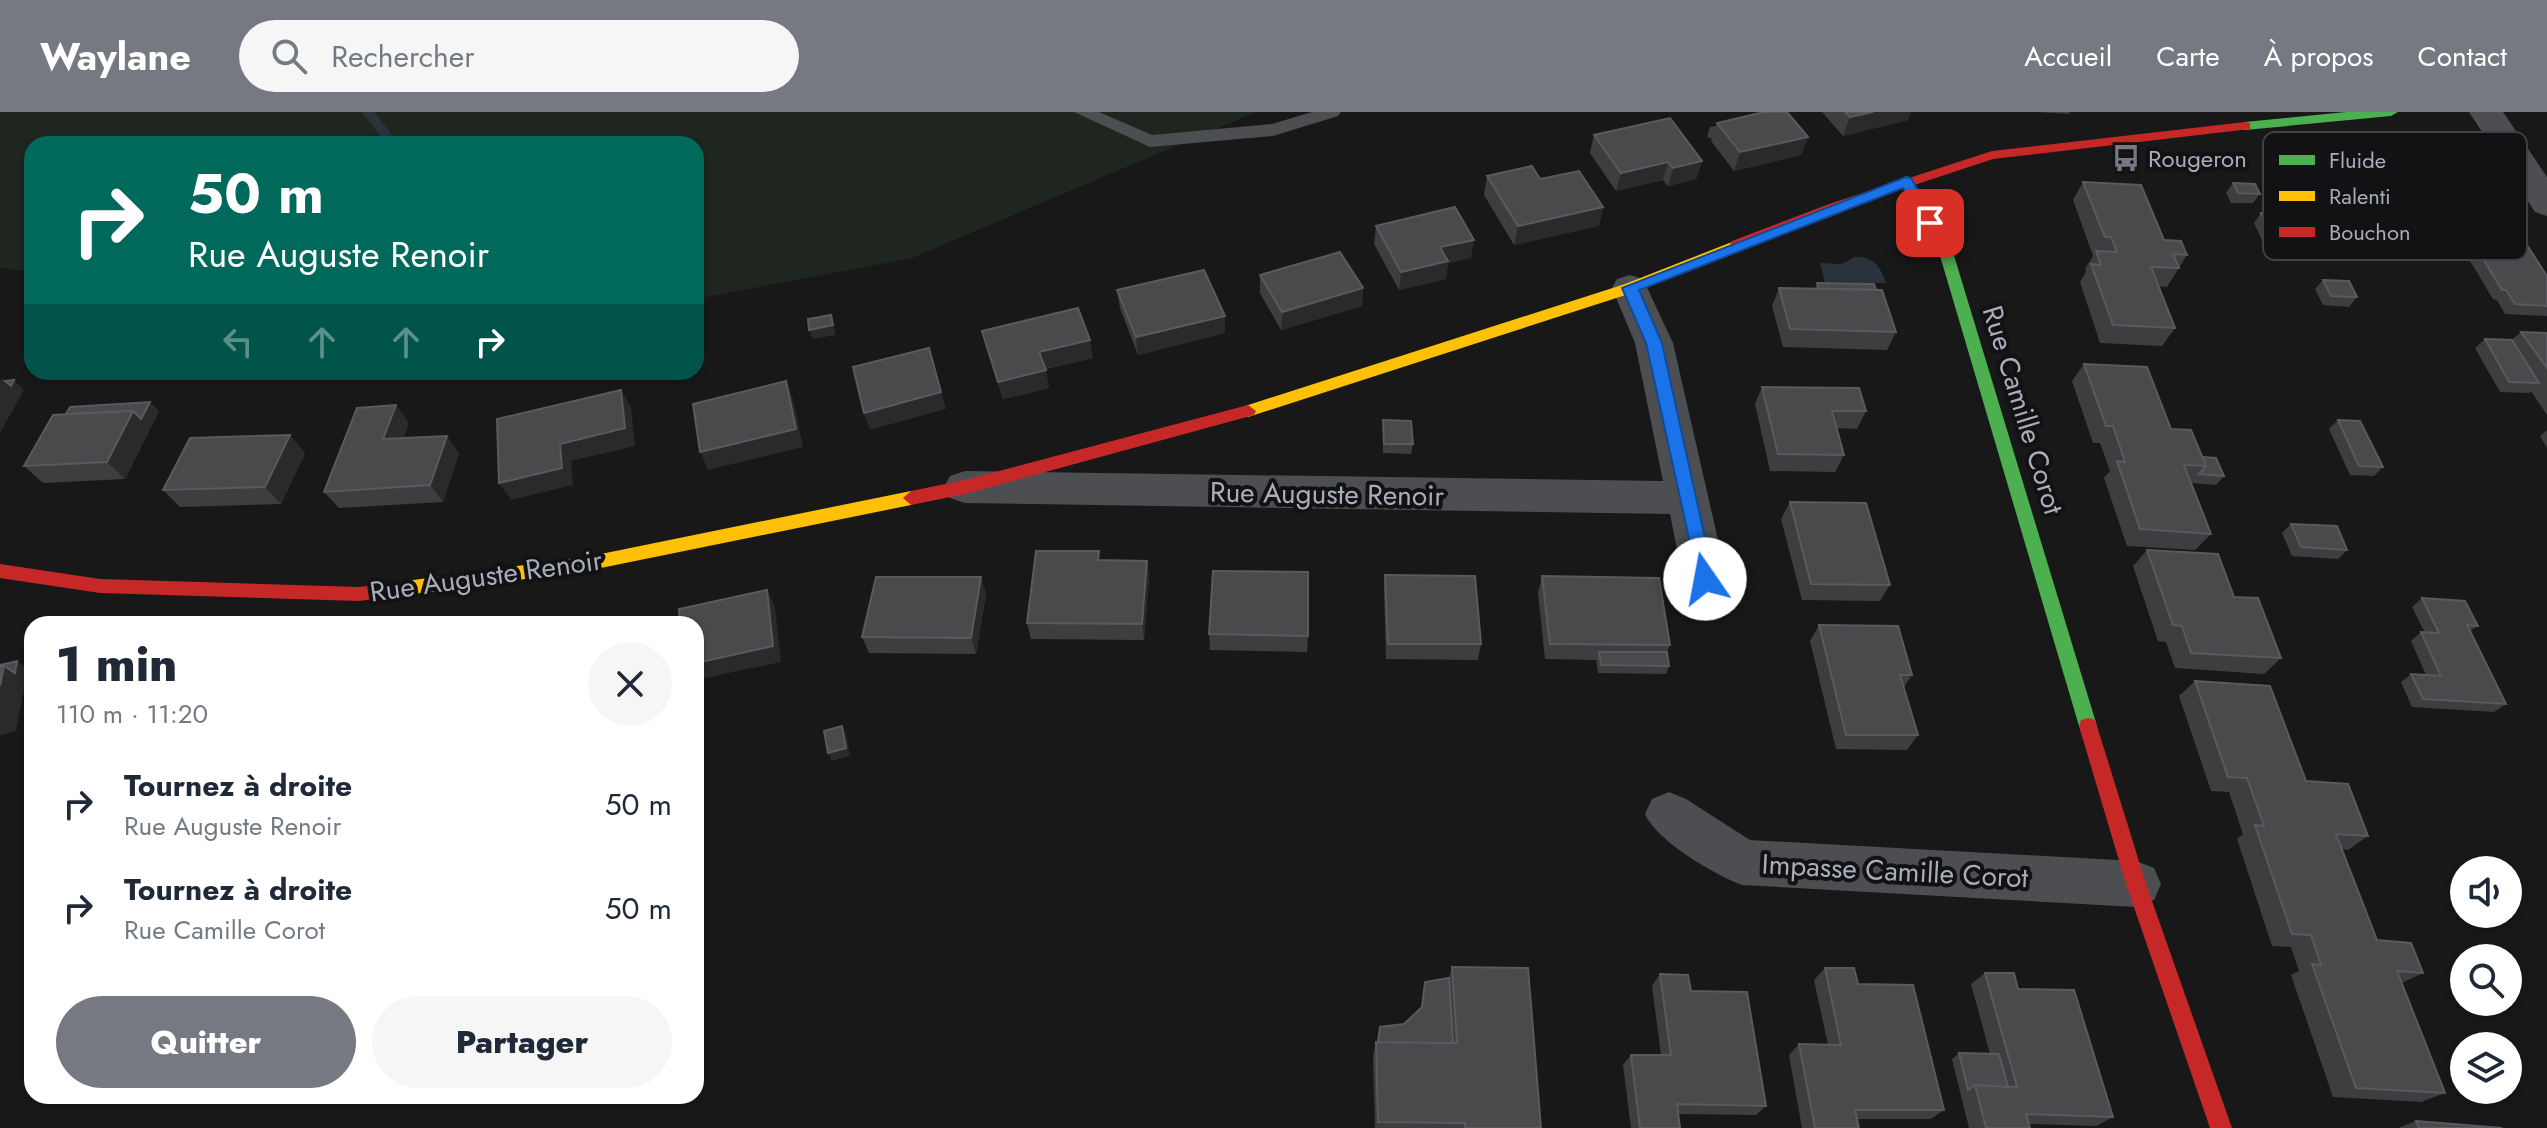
<!DOCTYPE html>
<html lang="fr">
<head>
<meta charset="utf-8">
<style>
	body { margin:0; font-family:Jost,sans-serif; background:#f6f6f7; color:#1f2937; height:100vh; display:flex; flex-direction:column; font-size:30px; white-space:nowrap }
	* { box-sizing:border-box; margin:0 }
	p { font-size:26px; color:#747a83 }
	.icon { flex:none; width:44px; height:44px; fill:none; stroke:currentColor; stroke-width:2; stroke-linecap:round; stroke-linejoin:round }
	.map { position:relative; flex:1; overflow:hidden }
	.sheet { position:absolute; left:24px; top:504px; width:680px; height:488px; display:flex; flex-direction:column; background:#fff; border-radius:24px; box-shadow:0 2px 6px #0004 }
	.sheet>* { flex:none }
	.top-card { position:absolute; left:24px; top:24px; width:680px; height:244px; border-radius:24px; box-shadow:0 2px 6px #0004; background:#00695c; color:#fff; overflow:hidden }
	.fabs { position:absolute; left:2450px; top:744px; display:grid; gap:16px }
	.fabs a { display:grid; place-items:center; width:72px; height:72px; border-radius:50%; background:#fff; box-shadow:0 2px 6px #0004; font-size:40px }
	.pin { position:absolute; display:grid; place-items:center; width:68px; height:68px; color:#fff; margin:-34px; border-radius:16px; box-shadow:0 4px 12px #0006 }
	.me { position:absolute; width:88px; margin:-44px; rotate:348deg; stroke-linejoin:round; filter:drop-shadow(0 0 6px #0008) }
	.turn { display:flex; align-items:center; gap:28px; height:168px; padding:0 32px; font-size:36px }
	.turn .icon { width:104px; height:104px; stroke-width:2.5 }
	.turn b { display:block; font-size:56px; line-height:68px }
	.lanes { display:flex; align-items:center; height:76px; padding:0 32px; background:#0003; justify-content:center; gap:40px; direction:ltr }
	.lanes .off { opacity:.35 }
	.round { display:grid; place-items:center; flex:none; width:84px; height:84px; border-radius:42px; background:#f6f6f7 }
	.head { display:flex; align-items:center; justify-content:space-between; height:136px; padding:0 32px }
	h1 { font-size:48px; font-weight:800; line-height:60px }
	.button { display:flex; gap:16px; margin-top:auto; padding:16px 32px }
	.button a { flex:1; height:92px; border-radius:48px; background:#767981; color:#fff; font-size:32px; font-weight:800; line-height:92px; text-align:center }
	.button a+a { background:#f6f6f7; color:#1f2937 }
	ul { padding:0; list-style:none }
	li { display:flex; align-items:center; gap:24px; height:104px; padding:0 32px }
	li div { flex:1 }
	li b { display:block; font-size:30px }
	li em { font-style:normal }
	header { display:flex; align-items:center; gap:48px; box-sizing:border-box; height:112px; padding:0 40px; background:#767981; color:#fff }
	header strong { font-size:38px }
	nav { display:flex; gap:44px; margin-inline-start:auto; font-size:28px }
	.search { width:560px; height:72px; background:#f6f6f7; display:flex; align-items:center; gap:20px; box-sizing:border-box; padding:0 28px; border-radius:44px; color:#747a83; font-size:30px }
	.map>svg:first-child { display:block }
</style>
</head>
<body>
<header>
<strong>Waylane</strong>
<div class="search"><svg class="icon" aria-label="search" viewBox="0 0 24 24"><circle cx="10" cy="10" r="6"/><path d="M15 15l6 6"/></svg>Rechercher</div>
<nav><a>Accueil</a><a>Carte</a><a>À propos</a><a>Contact</a></nav>
</header>
<div class="map">
<svg width="2547" height="1016" viewBox="0 0 2547 1016">
	<rect width="100%" height="100%" fill="#181818"/>
	<path fill="#1e261f" d="M0,0H1256L912,146L696,187V32H32V160L0,156Z"/>
	<path fill="#2a323b" d="M1855,145C1873,144 1881,155 1886,171L1825,170L1820,151L1841,152Z"/>
	<g fill="none" stroke-linecap="round" stroke-linejoin="round">
		<path fill="#2a323b" fill-rule="evenodd" d="M362,0H374L399,32H386Z"/>
		<path fill="#4c4e51" fill-rule="evenodd" d="M1074,0H1099L1152,23L1272,12L1312,0H1341L1338,4L1273,24L1150,35Z"/>
		<g fill="#4c4e51" fill-rule="evenodd">
			<path d="M2469,0H2503L2547,65V104L2535,100Z"/>
			<path d="M1630,163L1643,167L1673,231L1727,467L1720,479L1705,485L1690,479L1683,467L1670,402L965,391L950,386L944,375L950,364L965,359L1663,369L1635,231L1612,176L1617,167Z"/>
			<path d="M1669,680L1686,687L1750,728L2136,749L2154,756L2161,772L2154,788L2136,795L1742,773C1713,762 1657,729 1645,702L1652,687Z"/>
		</g>
		<g fill="#4caf50" fill-rule="evenodd">
			<path d="M2346,0H2398L2391,4L2245,18L2238,14L2245,10Z"/>
			<path d="M1906,64L1911,66L1952,137L2097,614L2095,620L2088,622L2081,620L2079,614L1938,137L1899,69Z"/>
		</g>
		<g fill="#ffc107" fill-rule="evenodd">
			<path d="M1737,128L1744,133L1742,137L1635,180L1248,305L1240,299L1242,295L1625,172Z"/>
			<path d="M911,379L919,386L911,393L591,458L406,483L400,481L397,476L400,471L406,469L591,444Z"/>
		</g>
		<g fill="#c62828" fill-rule="evenodd">
			<path d="M2245,10L2250,11V17L1993,47L1839,98L1742,137L1737,138L1730,133L1732,129L1829,92L1992,39Z"/>
			<path d="M1248,293L1256,299L1254,303L965,382L911,393L903,386L911,379L965,368Z"/>
			<path d="M0,452L100,467L359,475L406,469L412,471L415,476L412,481L406,483L359,489L100,481L0,466Z"/>
			<path d="M2088,606L2095,608L2097,614L2146,772L2232,1016H2210L2126,772L2079,614L2081,608Z"/>
		</g>
	</g>
	<g fill="#3e3e40">
		<path d="M1822,0H1911L1908,8L1843,24Z"/>
		<path d="M2038,0H2070L2069,2Z"/>
		<path d="M1717,11L1808,25L1801,43L1734,59L1711,29L1712,27L1707,25L1710,15L1716,14Z"/>
		<path d="M1594,23L1702,49L1696,67L1668,74L1663,68L1616,79L1590,41Z"/>
		<path d="M2376,25L2465,40L2494,54L2486,62L2497,80L2489,90L2469,89L2465,83L2393,80L2388,86L2359,85L2338,49L2352,30L2371,31Z"/>
		<path d="M1487,64L1540,67L1603,95L1599,114L1514,133L1484,83Z"/>
		<path d="M2083,70L2187,143L2167,175L2158,174L2175,216L2162,234L2100,231L2080,170L2086,160L2085,157L2093,144L2073,88Z"/>
		<path d="M2233,71L2260,82L2253,91H2231L2226,81Z"/>
		<path d="M2261,101L2293,121L2286,131L2263,130L2254,111Z"/>
		<path d="M2460,109L2493,120L2547,164V204L2505,202L2497,188L2493,187L2452,119Z"/>
		<path d="M1376,114L1471,146L1448,151L1446,167L1399,178L1374,132Z"/>
		<path d="M1260,163L1363,176L1362,194L1281,218L1260,181Z"/>
		<path d="M2323,168L2357,185L2349,195L2323,193L2315,177Z"/>
		<path d="M1817,171L1876,178L1896,220L1887,238L1783,235L1772,194L1779,176L1815,177Z"/>
		<path d="M1117,178L1225,204V221L1138,243L1120,196Z"/>
		<path d="M982,219L1093,246L1045,257L1049,276L1003,287L987,237Z"/>
		<path d="M2521,220L2547,221V303L2531,279L2529,281L2500,280L2475,236L2485,227L2512,228Z"/>
		<path d="M2084,252L2171,317L2224,364L2216,373L2191,371L2211,422L2195,438L2127,434L2104,366L2110,359L2100,331H2093L2072,269Z"/>
		<path d="M1762,275L1866,299L1857,317L1836,316L1844,343L1835,360L1770,359L1755,292Z"/>
		<path d="M159,299L125,367L43,371L24,354Z"/>
		<path d="M1383,308L1413,332L1411,342L1383,341Z"/>
		<path d="M2338,308L2383,355L2374,364L2350,363L2329,317Z"/>
		<path d="M409,311L403,326L459,341L443,390L339,396L324,380Z"/>
		<path d="M2547,318V336L2540,324Z"/>
		<path d="M305,341L281,392L180,395L163,378Z"/>
		<path d="M1790,390L1890,473L1880,489L1802,488L1781,407Z"/>
		<path d="M2291,412L2347,438L2338,447L2292,444L2282,421Z"/>
		<path d="M2147,438L2234,485L2281,546L2264,562L2175,556L2166,530L2158,529L2133,454Z"/>
		<path d="M1147,449L1149,465L1144,528L1031,527L1027,511Z"/>
		<path d="M1385,463L1481,532L1478,548L1386,547L1384,479Z"/>
		<path d="M1542,464L1670,533L1667,540L1669,554L1666,562L1598,561L1596,548L1545,547L1538,481Z"/>
		<path d="M981,465L986,482L976,542L869,541L862,525Z"/>
		<path d="M2422,486L2478,514L2470,519L2506,592L2494,600L2412,595L2401,570L2411,562L2426,563L2411,529L2421,520L2425,521L2412,495Z"/>
		<path d="M1819,513L1912,563L1904,575L1918,623L1907,638L1836,637L1810,529Z"/>
		<path d="M1209,522L1308,524L1307,540L1210,538Z"/>
		<path d="M2195,569L2368,724L2348,738L2342,737L2377,828L2423,861L2402,871L2445,981L2421,990L2333,985L2291,863L2299,859L2291,835L2272,834L2237,727L2243,722L2229,680L2211,679L2179,584Z"/>
		<path d="M1452,855L1541,1016H1375L1373,944L1376,930L1404,912L1421,896L1425,870L1449,866Z"/>
		<path d="M1825,856L1858,872L1944,998L1931,1007H1857L1859,1016H1802L1789,943L1799,932L1828,933L1814,868Z"/>
		<path d="M1985,861L2018,877L2113,1005L2096,1014L2029,1012L2030,1016H1969L1952,947L1959,941L1990,942L1971,872Z"/>
		<path d="M1660,862L1691,879L1766,994L1756,1003L1678,1002L1680,1016H1631L1623,953L1631,943H1661L1652,874Z"/>
		<path d="M2416,1009L2502,1016H2398Z"/>
	</g>
	<g fill="#2a2a2b">
		<path d="M1873,0H1911L1908,8L1843,24L1850,5Z"/>
		<path d="M1808,25L1801,43L1734,59L1740,40Z"/>
		<path d="M1702,49L1696,67L1668,74L1673,56Z"/>
		<path d="M1668,50L1663,68L1616,79L1621,61Z"/>
		<path d="M1603,95L1599,114L1514,133L1518,114Z"/>
		<path d="M1474,128L1471,146L1448,151L1446,167L1399,178L1401,160L1440,135Z"/>
		<path d="M1363,176L1362,194L1281,218L1282,200Z"/>
		<path d="M831,203L836,223L813,227L809,218Z"/>
		<path d="M1225,204V221L1138,243L1136,225Z"/>
		<path d="M1090,228L1093,246L1043,257L1039,240Z"/>
		<path d="M929,236L946,297L870,318L864,301Z"/>
		<path d="M1046,258L1049,276L1003,287L998,270Z"/>
		<path d="M2,266L11,274L14,268L24,278L0,321V269Z"/>
		<path d="M786,269L793,287L803,335L708,358L700,340Z"/>
		<path d="M621,278L631,295L635,334L571,349L573,373L511,388L499,371L560,332Z"/>
		<path d="M150,290L159,299L125,367L107,350L133,299Z"/>
		<path d="M396,293L409,311L397,344L383,327Z"/>
		<path d="M290,323L305,341L281,392L265,375Z"/>
		<path d="M447,324L459,341L443,390L430,373Z"/>
		<path d="M1147,449L1149,465L1144,528L1142,512Z"/>
		<path d="M981,465L986,482L976,542L971,526Z"/>
		<path d="M767,478L775,495L781,550L696,568V551Z"/>
		<path d="M17,549L28,557L16,619L0,623V565L4,554Z"/>
		<path d="M842,614L846,622L850,644L832,649L828,641Z"/>
	</g>
	<g fill="#4a4a4d" stroke="#585a5e" stroke-width="2">
		<path d="M1764,0H1787L1808,25L1740,40L1717,11Z"/>
		<path d="M1845,0H1873L1850,5Z"/>
		<path d="M1670,6L1702,49L1673,56L1668,50L1621,61L1594,23Z"/>
		<path d="M1532,54L1540,67L1579,59L1603,95L1518,114L1487,64Z"/>
		<path d="M2083,70L2141,73L2164,128L2181,129L2187,143L2173,142L2179,156L2151,155L2175,216L2113,213L2091,152L2101,153L2096,139L2117,140L2111,125H2105Z"/>
		<path d="M2233,71L2255,72L2260,82L2238,81Z"/>
		<path d="M1455,95L1474,128L1440,135L1448,149L1401,160L1376,114Z"/>
		<path d="M2261,101L2283,102L2293,121H2270Z"/>
		<path d="M2460,109L2487,111L2493,120L2519,121L2547,164V194L2515,192L2506,178H2502Z"/>
		<path d="M1340,140L1363,176L1282,200L1260,163Z"/>
		<path d="M1204,158L1225,204L1136,225L1117,178Z"/>
		<path d="M2323,168L2349,169L2357,185L2331,184Z"/>
		<path d="M1817,171L1874,172L1876,178L1819,177Z"/>
		<path d="M1779,176L1882,178L1896,220L1790,217Z"/>
		<path d="M1078,196L1090,228L1039,240L1046,258L998,270L982,219Z"/>
		<path d="M831,203L833,213L809,218L808,207Z"/>
		<path d="M2521,220L2547,221V256Z"/>
		<path d="M2485,227L2512,228L2539,271L2509,270Z"/>
		<path d="M929,236L941,280L864,301L853,255Z"/>
		<path d="M2084,252L2147,255L2171,317L2191,318L2206,354L2184,353L2211,422L2140,417L2117,349L2125,350L2113,314H2106Z"/>
		<path d="M14,268L11,274L5,269Z"/>
		<path d="M786,269L796,317L700,340L693,292Z"/>
		<path d="M1762,275L1859,276L1866,299H1832L1844,343L1778,342Z"/>
		<path d="M621,278L625,316L560,332L562,356L499,371L497,307Z"/>
		<path d="M150,290L141,307L133,299L66,302L70,295Z"/>
		<path d="M396,293L383,327L447,324L430,373L324,380L357,296Z"/>
		<path d="M133,299L107,350L24,354L53,303Z"/>
		<path d="M1383,308L1411,309L1413,332H1384Z"/>
		<path d="M2338,308L2360,309L2383,355L2359,354Z"/>
		<path d="M290,323L265,375L163,378L190,326Z"/>
		<path d="M2202,345L2216,346L2224,364L2199,362L2206,354Z"/>
		<path d="M1790,390L1866,391L1890,473L1811,472Z"/>
		<path d="M2291,412L2337,414L2347,438L2301,435Z"/>
		<path d="M2147,438L2218,442L2234,485L2258,486L2281,546L2191,541L2182,514L2173,513Z"/>
		<path d="M1036,439H1099L1098,448L1147,449L1142,512L1027,511Z"/>
		<path d="M1213,459L1308,460V524L1209,522Z"/>
		<path d="M1385,463L1475,464L1481,532H1388Z"/>
		<path d="M1542,464L1659,466L1670,533L1550,532Z"/>
		<path d="M876,465H981L971,526L862,525Z"/>
		<path d="M767,478L773,534L696,551V512H680L679,497Z"/>
		<path d="M2422,486L2465,489L2478,514L2467,513L2506,592L2423,587L2411,562L2441,564L2421,520L2439,521Z"/>
		<path d="M1819,513L1898,514L1912,563H1900L1918,623H1846Z"/>
		<path d="M1599,540H1667L1669,554L1601,553Z"/>
		<path d="M17,549L15,561L4,554L0,555V553Z"/>
		<path d="M4,554L0,574V555Z"/>
		<path d="M2195,569L2270,574L2306,669L2348,672L2368,724L2336,722L2377,828L2411,831L2423,861L2397,859L2445,981L2356,976L2312,852L2321,853L2311,823L2292,822L2255,713L2264,714L2247,666L2228,665Z"/>
		<path d="M842,614L846,636L828,641L824,619Z"/>
		<path d="M1452,855L1528,856L1541,1016H1465V1011L1378,1010L1376,930L1457,931Z"/>
		<path d="M1825,856H1854L1858,872L1913,873L1944,998H1855L1859,1016H1815L1799,932L1841,933Z"/>
		<path d="M1985,861H2014L2018,877L2074,878L2113,1005L2026,1002L2030,1016H1986L1975,973L2017,975Z"/>
		<path d="M1660,862L1688,863L1691,879L1747,880L1766,994L1677,992L1680,1016H1640L1631,943H1671Z"/>
		<path d="M1449,866L1453,931L1378,930L1380,915L1404,912L1422,895L1425,870Z"/>
		<path d="M1959,941L1999,942L2008,975L1975,973L1968,978Z"/>
		<path d="M2416,1009L2502,1016H2419Z"/>
	</g>
	<path fill="#1a73e8" stroke="#114b97" stroke-width="2" d="M1906,65L1911,66L1937,111L1935,115H1925L1903,76L1639,178L1662,231L1714,467L1705,474L1699,472L1646,231L1622,176Z"/>
	<defs>
		<g id="bus-bare" transform="scale(2.16)"><path d="M-5-6H5V4H4V6H2V4H-2V6H-4V4H-5ZM-3.5-4V0h7V-4ZM-3.5 1.2v1.5H-2V1.2ZM2 1.2v1.5H3.5V1.2Z" fill="#767981" stroke="#121214" stroke-width="2.5" paint-order="stroke"/></g>
	</defs>
	<g fill-rule="evenodd">
		<use href="#bus-bare" x="2126" y="46"/>
	</g>
	<g text-anchor="middle" dominant-baseline="central" stroke-width="8" stroke-linejoin="round" paint-order="stroke">
		<g font-size="24" fill="#a9adba" stroke="#121214" text-anchor="start">
			<text x="2148" y="46">Rougeron</text>
		</g>
		<g font-size="28" fill="#a9adba" stroke="#121214">
			<text transform="translate(2023 298) rotate(73)">Rue Camille Corot</text>
			<text transform="translate(1327 382) rotate(1)">Rue Auguste Renoir</text>
			<text transform="translate(486 464) rotate(-8)">Rue Auguste Renoir</text>
			<text transform="translate(1895 759) rotate(3)">Impasse Camille Corot</text>
		</g>
	</g>
	<rect x="2263" y="20" width="264" height="128" rx="12" fill="#121214" stroke="#3f4046" stroke-width="2"/>
	<rect x="2279" y="43" width="36" height="10" fill="#4caf50"/>
	<rect x="2279" y="79" width="36" height="10" fill="#ffc107"/>
	<rect x="2279" y="115" width="36" height="10" fill="#c62828"/>
	<g font-size="22" fill="#a9adba">
		<text x="2329" y="56">Fluide</text>
		<text x="2329" y="92">Ralenti</text>
		<text x="2329" y="128">Bouchon</text>
	</g>
</svg>
<div class="fabs">
<a><svg class="icon" aria-label="sound" viewBox="0 0 24 24"><path d="M4 9h4l5-4v14l-5-4H4zM17 9q2 3 0 6"/></svg></a>
<a><svg class="icon" aria-label="search" viewBox="0 0 24 24"><circle cx="10" cy="10" r="6"/><path d="M15 15l6 6"/></svg></a>
<a><svg class="icon" aria-label="layers" viewBox="0 0 24 24"><path d="M12 4l9 5-9 5-9-5zM3 14l9 5 9-5"/></svg></a>
</div>
<div class="pin" style="left:1930px;top:111px;background:#d93025"><svg class="icon" aria-label="arrive" viewBox="0 0 24 24"><path d="M6 21V4h12l-3 4 3 4H6"/></svg></div>
<svg class="me" style="left:1705px;top:467px" viewBox="-20 -20 40 40"><circle r="19" fill="#fff"/><path d="M0-13L10 11 0 6-10 11z" fill="#1a73e8"/></svg>
<div class="top-card">
<div class="turn"><svg class="icon" aria-label="right" viewBox="0 0 24 24"><path d="M7 20v-9h11M14 6l5 5-5 5"/></svg><div><b>50 m</b>Rue Auguste Renoir</div></div>
<div class="lanes"><svg class="icon off" aria-label="left" viewBox="0 0 24 24"><path d="M17 20v-9H6M10 6l-5 5 5 5"/></svg><svg class="icon off" aria-label="ahead" viewBox="0 0 24 24"><path d="M12 20V5M6 11l6-6 6 6"/></svg><svg class="icon off" aria-label="ahead" viewBox="0 0 24 24"><path d="M12 20V5M6 11l6-6 6 6"/></svg><svg class="icon" aria-label="right" viewBox="0 0 24 24"><path d="M7 20v-9h11M14 6l5 5-5 5"/></svg></div>
</div>
<section class="sheet">
<div class="head"><div><h1>1 min</h1><p>110 m · 11:20</p></div><a class="round"><svg class="icon" aria-label="close" viewBox="0 0 24 24"><path d="M6 6l12 12M18 6L6 18"/></svg></a></div>
<ul>
<li><svg class="icon" aria-label="right" viewBox="0 0 24 24"><path d="M7 20v-9h11M14 6l5 5-5 5"/></svg><div><b>Tournez à droite</b><p>Rue Auguste Renoir</p></div><em>50 m</em></li>
<li><svg class="icon" aria-label="right" viewBox="0 0 24 24"><path d="M7 20v-9h11M14 6l5 5-5 5"/></svg><div><b>Tournez à droite</b><p>Rue Camille Corot</p></div><em>50 m</em></li>
</ul>
<div class="button"><a>Quitter</a><a>Partager</a></div>
</section>
</div>
</body>
</html>
